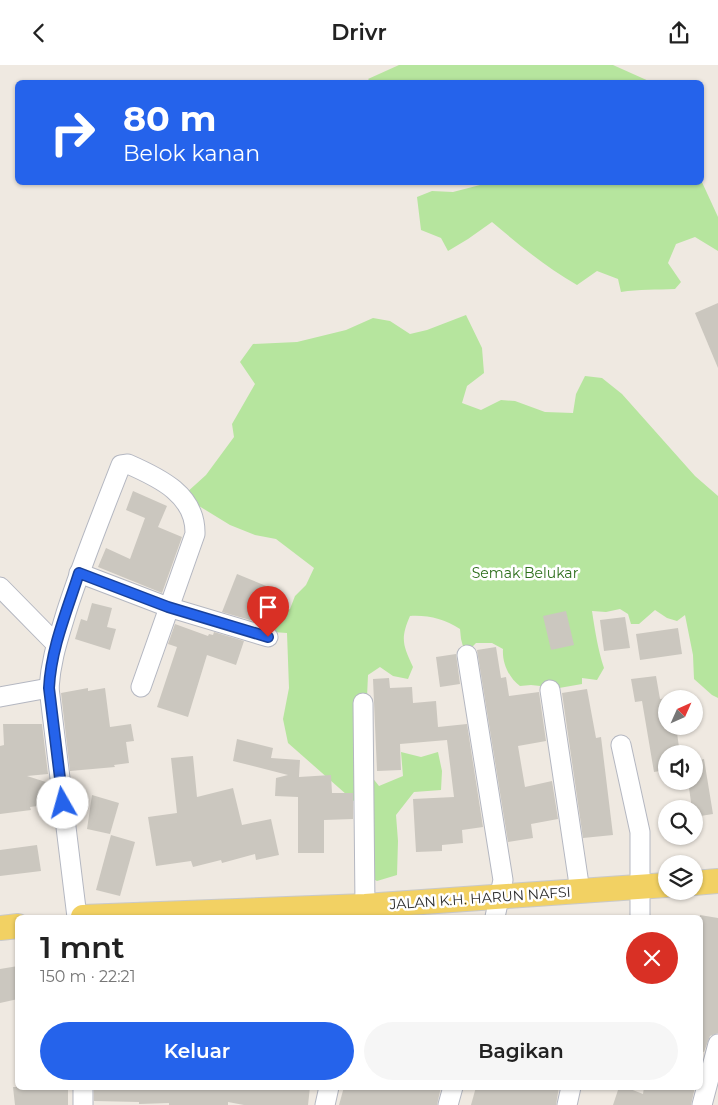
<!DOCTYPE html>
<html lang="id">
<head>
<meta charset="utf-8">
<style>
	body { margin:0; font-family:Montserrat,sans-serif; background:#f6f6f6; color:#222; height:100vh; display:flex; flex-direction:column; font-size:19px; white-space:nowrap }
	* { box-sizing:border-box; margin:0 }
	p { font-size:16px; color:#767676 }
	.icon { flex:none; width:28px; height:28px; fill:none; stroke:currentColor; stroke-width:2; stroke-linecap:round; stroke-linejoin:round }
	.map { position:relative; flex:1; overflow:hidden }
	.sheet { position:absolute; left:15px; top:850px; width:688px; height:175px; display:flex; flex-direction:column; background:#fff; border-radius:8px; box-shadow:0 1px 4px #0004 }
	.sheet>* { flex:none }
	.banner { position:absolute; left:15px; top:15px; width:689px; height:105px; border-radius:8px; box-shadow:0 1px 4px #0004; background:#2563eb; color:#fff; overflow:hidden }
	.needle { width:32px; rotate:45deg }
	.tools { position:absolute; left:658px; top:625px; display:grid; gap:10px }
	.tools a { display:grid; place-items:center; width:45px; height:45px; border-radius:50%; background:#fff; box-shadow:0 1px 4px #0004; font-size:25px }
	.pin { position:absolute; display:grid; place-items:center; width:42px; height:42px; color:#fff; margin:-51px -21px; border-radius:50% 50% 50% 0; rotate:-45deg; box-shadow:0 0 5px #0007 }
	.pin .icon { rotate:45deg }
	.me { position:absolute; width:55px; margin:-28px; rotate:353deg; stroke-linejoin:round; filter:drop-shadow(0 0 4px #0008) }
	.turn { display:flex; align-items:center; gap:18px; height:105px; padding:0 25px; font-size:22px }
	.turn .icon { width:65px; height:65px; stroke-width:2.5 }
	.turn b { display:block; font-size:35px; line-height:42px }
	.round { display:grid; place-items:center; flex:none; width:52px; height:52px; border-radius:26px; background:#f6f6f6 }
	.headline { display:flex; align-items:center; justify-content:space-between; height:85px; padding:0 25px }
	h1 { font-size:30px; font-weight:600; line-height:38px }
	.action { display:flex; gap:10px; margin-top:auto; padding:10px 25px }
	.action a { flex:1; height:58px; border-radius:30px; background:#2563eb; color:#fff; font-size:20px; font-weight:600; line-height:58px; text-align:center }
	.action a+a { background:#f6f6f6; color:#222 }
	header { display:flex; justify-content:space-between; align-items:center; height:65px; padding:0 25px; background:#fff; font-size:22px; font-weight:600 }
	.map>svg:first-child { display:block }
</style>
</head>
<body>
<header><svg class="icon" aria-label="back" viewBox="0 0 24 24"><path d="M15 5l-7 7 7 7"/></svg>Drivr<svg class="icon" aria-label="share" viewBox="0 0 24 24"><path d="M12 15V3M7 8l5-5 5 5M5 13v7h14v-7"/></svg></header>
<div class="map">
<svg width="718" height="1040" viewBox="0 0 718 1040">
	<rect width="100%" height="100%" fill="#efe9e1"/>
	<g fill="#b6e59e">
		<path d="M399,0H613L651,17L372,18L368,14Z"/>
		<path d="M701,115L718,152V186L695,172L676,179L668,198L681,217L675,224C657,225 639,224 621,227L618,214L597,206L577,220C546,202 519,180 492,157L468,174L448,186L441,173L421,165L417,132L432,126L453,127L480,120L477,118H701Z"/>
		<path d="M466,250L482,283L484,308L467,321L462,338L481,345L501,335L515,336L545,347L573,348L576,329L585,311L602,313L622,329L695,411L718,431V633L712,630L694,614L693,590L685,550L677,556L667,553L655,545L639,559H631L628,549L620,544L606,547L592,546C595,566 598,585 604,603L597,615L582,613V619L559,623L531,620L520,621C509,613 502,598 503,584L492,578H476L469,585L471,611L461,574L460,564C444,554 429,550 410,551C400,574 403,580 413,602L408,614L393,611L380,602L368,610L367,632L371,711L379,721L403,711L401,687L421,692L438,687L442,706L441,725L414,727L396,750L398,776L397,810L377,816L364,809L355,737L288,678L283,654L289,623L287,568L273,567V551L290,544L295,531L306,520L314,503L276,474L255,470L230,460L199,441L185,429L206,410L234,372L232,359L255,319L240,297L253,279L297,277L346,265L373,253L390,256L410,269L427,265Z"/>
	</g>
	<g fill="#cbc7bf">
		<path d="M718,238V303L695,248Z"/>
		<path d="M133,426L167,441L158,462L182,472L162,528L98,502L106,483L130,494L145,453L126,445Z"/>
		<path d="M237,509L271,523L257,557L222,547Z"/>
		<path d="M92,538L112,543L107,562L116,564L110,585L75,574L81,554L87,556Z"/>
		<path d="M566,546L574,580L551,585L543,551Z"/>
		<path d="M625,552L630,583L604,586L600,555Z"/>
		<path d="M175,559L208,571L209,569L213,570L214,567L244,576L236,600L207,590L188,652L157,642L177,582L168,579Z"/>
		<path d="M678,563L682,589L640,595L636,569Z"/>
		<path d="M496,582L501,613L506,612L509,631L539,627L546,676L518,681L525,722L552,716L558,754L531,759L533,773L508,777L477,585Z"/>
		<path d="M456,589L460,619L440,622L436,592Z"/>
		<path d="M656,611L660,634L693,630L694,634H666V661H676L680,689H666V705L654,707L642,636L635,637L631,614Z"/>
		<path d="M389,613L390,623L412,622L413,638L436,636L438,662L467,659L483,762L462,765L463,778L442,780V786L416,787L413,734L454,732L447,675L400,679L401,705L377,706L373,614Z"/>
		<path d="M88,623V626L105,623L110,662L131,659L134,676L126,677L129,698L114,700L115,702L70,706L61,628Z"/>
		<path d="M587,624L596,673L601,672L613,770L583,773L562,628Z"/>
		<path d="M3,659H42L48,709L27,711L49,718L52,739L30,742L31,745L0,749V681L4,680Z"/>
		<path d="M237,674L273,683L271,693L300,695L299,712L331,710L332,728H353V754L324,755V788H298V732L275,731L276,713L288,710L233,696Z"/>
		<path d="M193,691L197,732L233,723L242,760L271,754L279,790L256,795L255,789L222,798L221,795L193,802L191,796L156,801L148,752L177,748L171,693Z"/>
		<path d="M704,694L713,749L694,752V744H692L688,716H694V696Z"/>
		<path d="M92,730L119,738L110,769L87,764Z"/>
		<path d="M111,770L135,777L120,831L96,825Z"/>
		<path d="M37,780L41,806L0,811V785Z"/>
		<path d="M700,850L718,853V968L710,971L704,987L700,986Z"/>
		<path d="M18,901V934L0,938V904Z"/>
		<path d="M13,1022H68V1040H15Z"/>
		<path d="M94,1022H310L308,1040H244L228,1037V1040H169V1038L139,1039V1037L94,1036Z"/>
		<path d="M344,1022H441L437,1040H339Z"/>
		<path d="M476,1022H559L556,1040H471Z"/>
		<path d="M619,1022H625L643,1029L644,1022H695L691,1040H613Z"/>
	</g>
	<g fill="none" stroke-linecap="round" stroke-linejoin="round">
		<g stroke="#b4b7c1" stroke-width="21">
			<g id="minor">
				<path d="M79,508L168,542L268,572"/>
				<path d="M0,522L56,579"/>
				<path d="M467,590L503,815L495,852"/>
				<path d="M550,625L580,826"/>
				<path d="M0,632L49,623"/>
				<path d="M363,638L365,841"/>
				<path d="M621,680L640,767V852"/>
				<path d="M77,852L49,623C51,594 58,575 66,548C82,498 102,449 121,400L128,399C160,413 196,430 195,469L141,622"/>
				<path d="M83,1022V1040"/>
				<path d="M325,1040L329,1022"/>
				<path d="M448,1040L453,1022"/>
				<path d="M567,1040L571,1022"/>
				<path d="M702,1040L718,979"/>
			</g>
		</g>
		<g stroke="#c9c9c9" stroke-width="26">
			<g id="major">
				<path d="M694,818L718,816"/>
				<path d="M83,852L365,841L666,820"/>
				<path d="M0,863L18,861"/>
			</g>
		</g>
		<use href="#minor" stroke="#fff" stroke-width="19"/>
		<use href="#major" stroke="#f2d163" stroke-width="24"/>
	</g>
	<g fill="none" stroke-linecap="round" stroke-linejoin="round">
		<g stroke="#184099" stroke-width="12">
			<path id="route" d="M63,738L49,623C51,583 67,546 79,508L168,542L268,572"/>
		</g>
		<use href="#route" stroke="#2563eb" stroke-width="9"/>
	</g>
	<g text-anchor="middle" dominant-baseline="central" stroke-width="5" stroke-linejoin="round" paint-order="stroke">
		<g font-size="14" fill="#2c6e1b" stroke="#fff">
			<text x="525" y="508">Semak Belukar</text>
		</g>
		<g font-size="14" fill="#2e2e2e" stroke="#fff">
			<text transform="translate(480 833) rotate(-4)">JALAN K.H. HARUN NAFSI</text>
		</g>
	</g>
</svg>
<div class="tools">
<a><svg class="needle" viewBox="-14 -14 28 28"><path d="M0-13l5 13h-10z" fill="#e53935"/><path d="M0 13l5-13h-10z" fill="#767676"/></svg></a>
<a><svg class="icon" aria-label="sound" viewBox="0 0 24 24"><path d="M4 9h4l5-4v14l-5-4H4zM17 9q2 3 0 6"/></svg></a>
<a><svg class="icon" aria-label="search" viewBox="0 0 24 24"><circle cx="10" cy="10" r="6"/><path d="M15 15l6 6"/></svg></a>
<a><svg class="icon" aria-label="layers" viewBox="0 0 24 24"><path d="M12 4l9 5-9 5-9-5zM3 14l9 5 9-5"/></svg></a>
</div>
<div class="pin" style="left:268px;top:572px;background:#d93025"><svg class="icon" aria-label="arrive" viewBox="0 0 24 24"><path d="M6 21V4h12l-3 4 3 4H6"/></svg></div>
<svg class="me" style="left:63px;top:738px" viewBox="-20 -20 40 40"><circle r="19" fill="#fff"/><path d="M0-13L10 11 0 6-10 11z" fill="#2563eb"/></svg>
<div class="banner">
<div class="turn"><svg class="icon" aria-label="right" viewBox="0 0 24 24"><path d="M7 20v-9h11M14 6l5 5-5 5"/></svg><div><b>80 m</b>Belok kanan</div></div>
</div>
<section class="sheet">
<div class="headline"><div><h1>1 mnt</h1><p>150 m · 22:21</p></div><a class="round" style="background:#d93025;color:#fff"><svg class="icon" aria-label="close" viewBox="0 0 24 24"><path d="M6 6l12 12M18 6L6 18"/></svg></a></div>
<div class="action"><a>Keluar</a><a>Bagikan</a></div>
</section>
</div>
</body>
</html>
